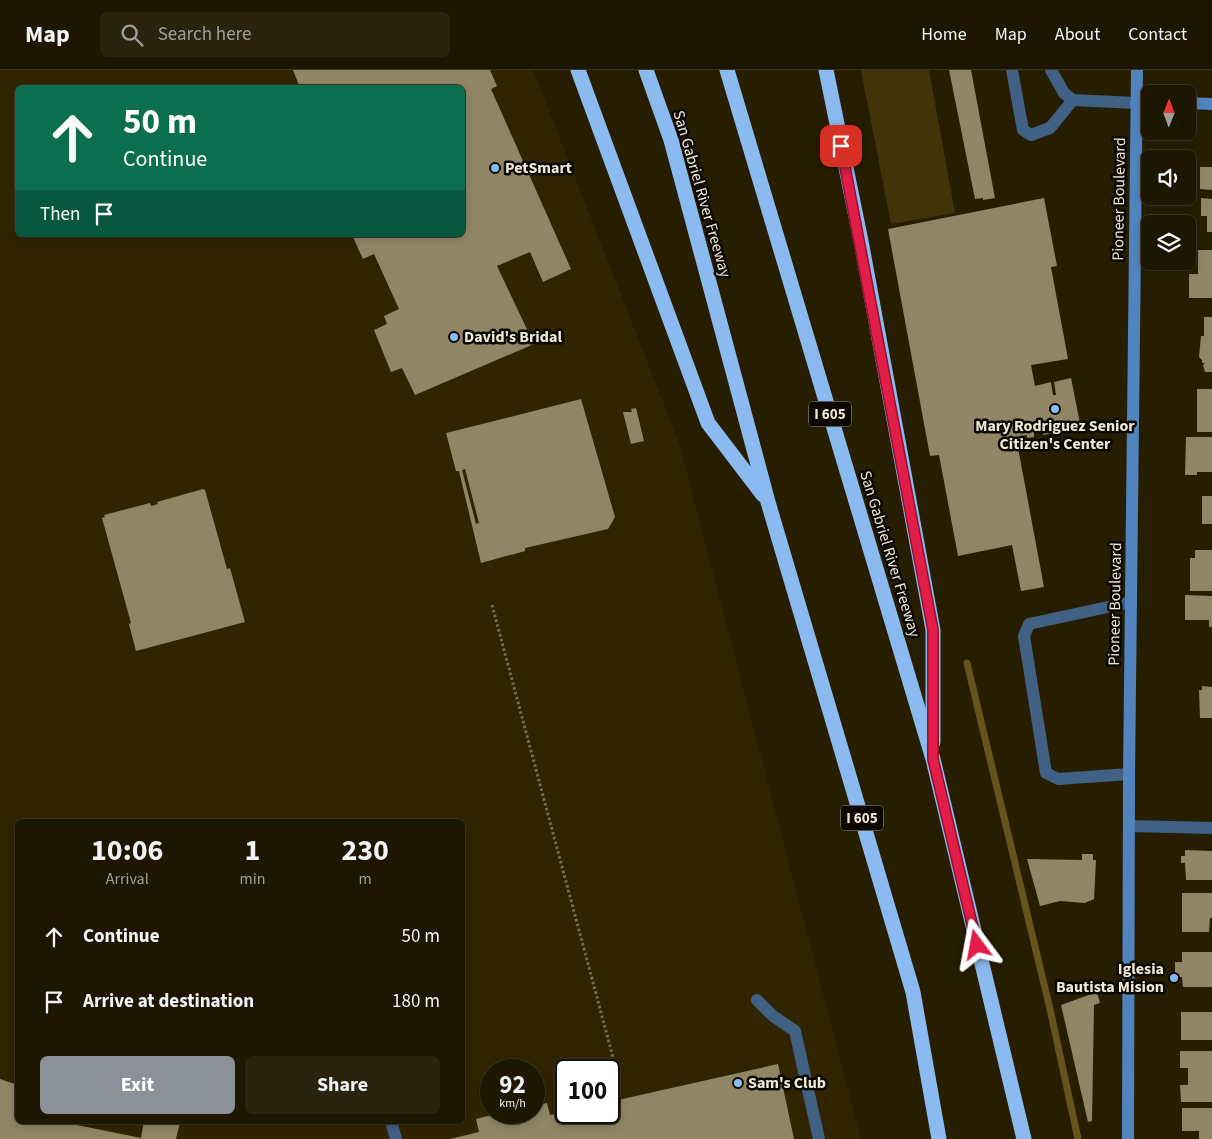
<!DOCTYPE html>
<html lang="en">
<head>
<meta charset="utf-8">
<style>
	body { margin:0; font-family:"Source Sans 3",sans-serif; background:#2a2310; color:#f1f3f6; height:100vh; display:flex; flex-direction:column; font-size:19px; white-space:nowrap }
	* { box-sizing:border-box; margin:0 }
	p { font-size:16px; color:#a09f99 }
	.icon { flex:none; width:28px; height:28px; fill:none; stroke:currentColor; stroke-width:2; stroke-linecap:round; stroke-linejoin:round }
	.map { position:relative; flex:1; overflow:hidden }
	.panel { position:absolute; left:15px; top:749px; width:450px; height:305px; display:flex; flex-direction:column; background:#1d1601; border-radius:8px; box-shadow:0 2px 8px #0003,0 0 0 1px #3b3523 }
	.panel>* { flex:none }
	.banner { position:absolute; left:15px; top:15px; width:450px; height:152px; border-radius:8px; box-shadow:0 2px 8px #0003,0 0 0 1px #3b3523; background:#0b6e4f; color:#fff; overflow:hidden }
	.needle { width:32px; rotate:1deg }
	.fabs { position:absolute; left:1141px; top:15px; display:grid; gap:10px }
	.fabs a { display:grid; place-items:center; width:55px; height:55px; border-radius:8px; background:#1d1601; box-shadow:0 2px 8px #0003,0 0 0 1px #3b3523; font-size:25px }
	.speed { position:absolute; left:480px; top:989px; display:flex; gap:10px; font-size:25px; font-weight:700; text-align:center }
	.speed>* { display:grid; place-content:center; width:65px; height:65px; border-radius:50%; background:#1d1601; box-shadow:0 2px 8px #0003,0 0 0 1px #3b3523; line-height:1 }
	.speed small { font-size:12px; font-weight:400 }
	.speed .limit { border:2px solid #111; border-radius:8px; background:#fff; color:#111 }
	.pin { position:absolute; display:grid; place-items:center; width:42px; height:42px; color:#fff; margin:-21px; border-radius:10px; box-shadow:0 2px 8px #0006 }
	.me { position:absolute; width:55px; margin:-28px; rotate:347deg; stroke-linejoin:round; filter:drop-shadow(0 0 4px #0008) }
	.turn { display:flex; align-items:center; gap:18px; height:105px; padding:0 25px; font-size:22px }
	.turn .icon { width:65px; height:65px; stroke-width:2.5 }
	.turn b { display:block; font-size:35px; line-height:42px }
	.then { display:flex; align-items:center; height:48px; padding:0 25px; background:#0003; gap:10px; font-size:19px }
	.eta { display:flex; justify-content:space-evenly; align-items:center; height:85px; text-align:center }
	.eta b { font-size:30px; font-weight:700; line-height:35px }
	.cta { display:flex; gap:10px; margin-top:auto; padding:10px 25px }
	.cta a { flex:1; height:58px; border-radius:8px; background:#8c9099; color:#fff; font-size:20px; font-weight:700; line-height:58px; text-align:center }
	.cta a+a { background:#2a2310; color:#f1f3f6 }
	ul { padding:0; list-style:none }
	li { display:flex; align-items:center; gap:15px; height:65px; padding:0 25px }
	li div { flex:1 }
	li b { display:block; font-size:19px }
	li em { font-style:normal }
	header { display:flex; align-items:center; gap:30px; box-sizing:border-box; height:70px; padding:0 25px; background:#1d1601; border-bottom:1px solid #3b3523 }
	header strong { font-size:24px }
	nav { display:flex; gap:28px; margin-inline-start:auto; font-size:18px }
	.search { width:350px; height:45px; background:#2a2310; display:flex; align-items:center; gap:12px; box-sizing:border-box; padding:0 18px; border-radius:8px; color:#a09f99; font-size:19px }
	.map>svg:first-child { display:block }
</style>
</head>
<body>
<header>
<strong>Map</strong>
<div class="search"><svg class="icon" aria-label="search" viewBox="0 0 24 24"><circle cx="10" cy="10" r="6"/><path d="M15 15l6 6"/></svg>Search here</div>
<nav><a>Home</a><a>Map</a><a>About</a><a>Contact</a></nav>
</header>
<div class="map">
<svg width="1212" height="1069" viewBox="0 0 1212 1069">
	<rect width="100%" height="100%" fill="#271e01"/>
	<path fill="#312500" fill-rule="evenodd" d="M0,0H533L679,373L861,1069H0ZM18,18H462V165H18ZM18,751H462V1051H18ZM491,1000H534V1042H491ZM566,1000H609V1042H566Z"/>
	<path fill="#413409" d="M861,0H929L955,143L891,154Z"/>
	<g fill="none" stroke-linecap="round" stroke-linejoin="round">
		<path stroke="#65541c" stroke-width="7" d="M967,593L1050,939L1078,1069"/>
	</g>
	<g fill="#908666" fill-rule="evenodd">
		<path d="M293,0H490L497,16L491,19L571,199L543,212L530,182L497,196L534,274L415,325L402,298L391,302L374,260L387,254L384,246L399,239L374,184L363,189L352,165H462V18H300Z"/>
		<path d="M949,0H971L995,128L983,130V128L975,129Z"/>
		<path d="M1200,97H1212V120L1200,119Z"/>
		<path d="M1044,128L1057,196L1051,197L1068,289L1031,295L1035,316L1051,312L1053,325H1056L1054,312L1071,308L1081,358L1043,365V361L1034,363V367L1027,368V365L1016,367L1044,517L1021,521L1012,475L958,486L939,385L930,386L888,159Z"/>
		<path d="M1201,128L1212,129V162H1207V146H1201Z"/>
		<path d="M1198,180H1212V228H1189V204H1198Z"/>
		<path d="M1204,247H1212V302H1205L1203,295L1205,293H1202V290L1199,287L1201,266H1204Z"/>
		<rect x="1197" y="319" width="15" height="43"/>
		<path d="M581,329L615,447L608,459L525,478V481L481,493L459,401H456L446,363ZM465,399L479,453L476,454L462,400Z"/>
		<path d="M636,338L644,371L631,374L623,342H632L631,339Z"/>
		<path d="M1186,367H1212V402H1197V405H1185Z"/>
		<path d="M203,419L205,420L227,499L230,498L245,552L136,581L129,554L131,553L102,448L105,447L104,445L150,433L151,436L158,434L157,432Z"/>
		<rect x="1202" y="426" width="10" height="28"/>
		<path d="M1195,480H1212V521H1190V488H1195Z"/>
		<path d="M1185,525L1212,526V557H1209V550H1185Z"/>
		<path d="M1202,616L1212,617V648H1200L1199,620H1202Z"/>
		<path d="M1185,780L1212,781V810H1186L1185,793H1181V786H1185Z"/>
		<path d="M1082,784H1093V790H1096L1094,829L1085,833L1060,831L1040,836L1027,789L1082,790Z"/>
		<path d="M1182,823H1212V848H1210L1209,862H1182Z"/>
		<path d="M1182,882H1212V917H1183L1182,907H1175V892H1182Z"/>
		<path d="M1097,922L1100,933L1094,935L1092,1051L1088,1052L1061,935Z"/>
		<rect x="1181" y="942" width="31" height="28"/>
		<path d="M1180,981H1212V1032H1181L1180,1015H1188V998H1180Z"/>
		<path d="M778,994L794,1069H450L479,1062L476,1049L503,1042H534V1036L547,1033L550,1045L566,1042H609V1032Z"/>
		<path d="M0,1009L18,1015V1051H57L141,1068L144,1051H178L180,1052L176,1069H0Z"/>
		<path d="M1182,1038H1212V1069H1199V1061H1182Z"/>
	</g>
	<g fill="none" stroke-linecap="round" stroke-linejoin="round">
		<path stroke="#756d55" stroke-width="3" stroke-dasharray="2.5 2.5" stroke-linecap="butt" d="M492,535L618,1006"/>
		<g stroke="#406084" stroke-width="12">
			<path d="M1012,0L1023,60L1031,65L1050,58L1073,30"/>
			<path d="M1051,0L1064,23L1073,30L1136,33"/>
			<path d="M1129,704L1058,709L1046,703L1024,566L1029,554L1131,532"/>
			<path d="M757,930L773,946L795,961L819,1069"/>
			<path d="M391,1051L396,1069"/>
		</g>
		<path stroke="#406084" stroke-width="12" d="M1130,756L1212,758"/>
		<g stroke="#5184bf" stroke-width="12">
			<path d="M1136,33H1150"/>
			<path d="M1188,33L1212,34"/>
			<path d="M1128,1069L1129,704L1137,0"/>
		</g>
		<g stroke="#8bbaf1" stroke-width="15">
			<path d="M578,0L708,353L763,425"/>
			<path d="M646,0L671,70L768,432L913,922L939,1069"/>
			<path d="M727,0L933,689L1024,1069"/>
			<path d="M826,0L861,171L933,560V672"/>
		</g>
	</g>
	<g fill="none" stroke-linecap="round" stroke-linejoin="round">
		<g stroke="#92132f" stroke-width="12">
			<path id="route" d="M841,76L933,560V689L977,875"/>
		</g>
		<use href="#route" stroke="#e11d48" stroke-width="9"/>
	</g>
	<g fill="#85bbfb" stroke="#0c0801" stroke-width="2">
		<circle cx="495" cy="98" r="5"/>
		<circle cx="454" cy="267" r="5"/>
		<circle cx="1055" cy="339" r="5"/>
		<circle cx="1174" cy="908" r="5"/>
		<circle cx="738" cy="1013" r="5"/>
	</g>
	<g text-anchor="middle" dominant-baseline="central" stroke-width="5" stroke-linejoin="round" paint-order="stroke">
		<g fill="#0c0801" stroke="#aaa597" stroke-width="1">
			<rect x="809" y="331.5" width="42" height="25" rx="4"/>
			<rect x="841" y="735.5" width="42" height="25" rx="4"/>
		</g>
		<g font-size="15" font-weight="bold" fill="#eee8d7">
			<text x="830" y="344">I 605</text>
			<text x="862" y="748">I 605</text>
		</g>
		<g font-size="16" font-weight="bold" fill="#eee8d7" stroke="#0c0801" text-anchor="start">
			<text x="505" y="98">PetSmart</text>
			<text x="464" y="267">David's Bridal</text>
			<text x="1055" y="356" text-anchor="middle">Mary Rodriguez Senior<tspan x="1055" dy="18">Citizen's Center</tspan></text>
			<text x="1164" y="899" text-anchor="end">Iglesia<tspan x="1164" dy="18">Bautista Mision</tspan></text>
			<text x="748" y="1013">Sam's Club</text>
		</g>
		<g font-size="16" fill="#eee8d7" stroke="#0c0801">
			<text transform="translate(702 124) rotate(74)">San Gabriel River Freeway</text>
			<text transform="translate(1119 129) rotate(-89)">Pioneer Boulevard</text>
			<text transform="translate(890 484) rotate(73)">San Gabriel River Freeway</text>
			<text transform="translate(1115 534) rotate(-89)">Pioneer Boulevard</text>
		</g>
	</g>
</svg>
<div class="fabs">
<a><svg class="needle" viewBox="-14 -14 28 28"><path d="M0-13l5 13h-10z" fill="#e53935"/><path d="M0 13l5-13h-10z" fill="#a09f99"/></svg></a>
<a><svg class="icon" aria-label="sound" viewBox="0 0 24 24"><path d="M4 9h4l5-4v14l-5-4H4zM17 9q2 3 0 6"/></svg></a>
<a><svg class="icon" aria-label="layers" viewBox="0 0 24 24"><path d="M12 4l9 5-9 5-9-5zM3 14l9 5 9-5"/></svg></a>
</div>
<div class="speed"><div>92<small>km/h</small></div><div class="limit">100</div></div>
<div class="pin" style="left:841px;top:76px;background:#d93025"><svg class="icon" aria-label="arrive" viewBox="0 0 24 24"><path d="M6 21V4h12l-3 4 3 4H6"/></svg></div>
<svg class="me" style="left:977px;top:875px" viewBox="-20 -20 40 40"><path d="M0-17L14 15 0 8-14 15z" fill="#e11d48" stroke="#fff" stroke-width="4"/></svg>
<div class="banner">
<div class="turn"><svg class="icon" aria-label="ahead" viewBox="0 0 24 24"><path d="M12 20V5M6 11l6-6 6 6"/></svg><div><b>50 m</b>Continue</div></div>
<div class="then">Then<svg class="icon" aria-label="arrive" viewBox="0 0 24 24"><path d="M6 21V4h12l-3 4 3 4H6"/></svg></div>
</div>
<section class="panel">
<div class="eta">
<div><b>10:06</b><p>Arrival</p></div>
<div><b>1</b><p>min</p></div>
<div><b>230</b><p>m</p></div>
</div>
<ul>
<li><svg class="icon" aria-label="ahead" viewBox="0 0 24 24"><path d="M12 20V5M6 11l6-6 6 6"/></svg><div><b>Continue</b></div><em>50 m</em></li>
<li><svg class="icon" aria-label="arrive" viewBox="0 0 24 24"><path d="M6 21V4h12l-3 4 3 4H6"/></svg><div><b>Arrive at destination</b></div><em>180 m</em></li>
</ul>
<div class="cta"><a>Exit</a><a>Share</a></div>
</section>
</div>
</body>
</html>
